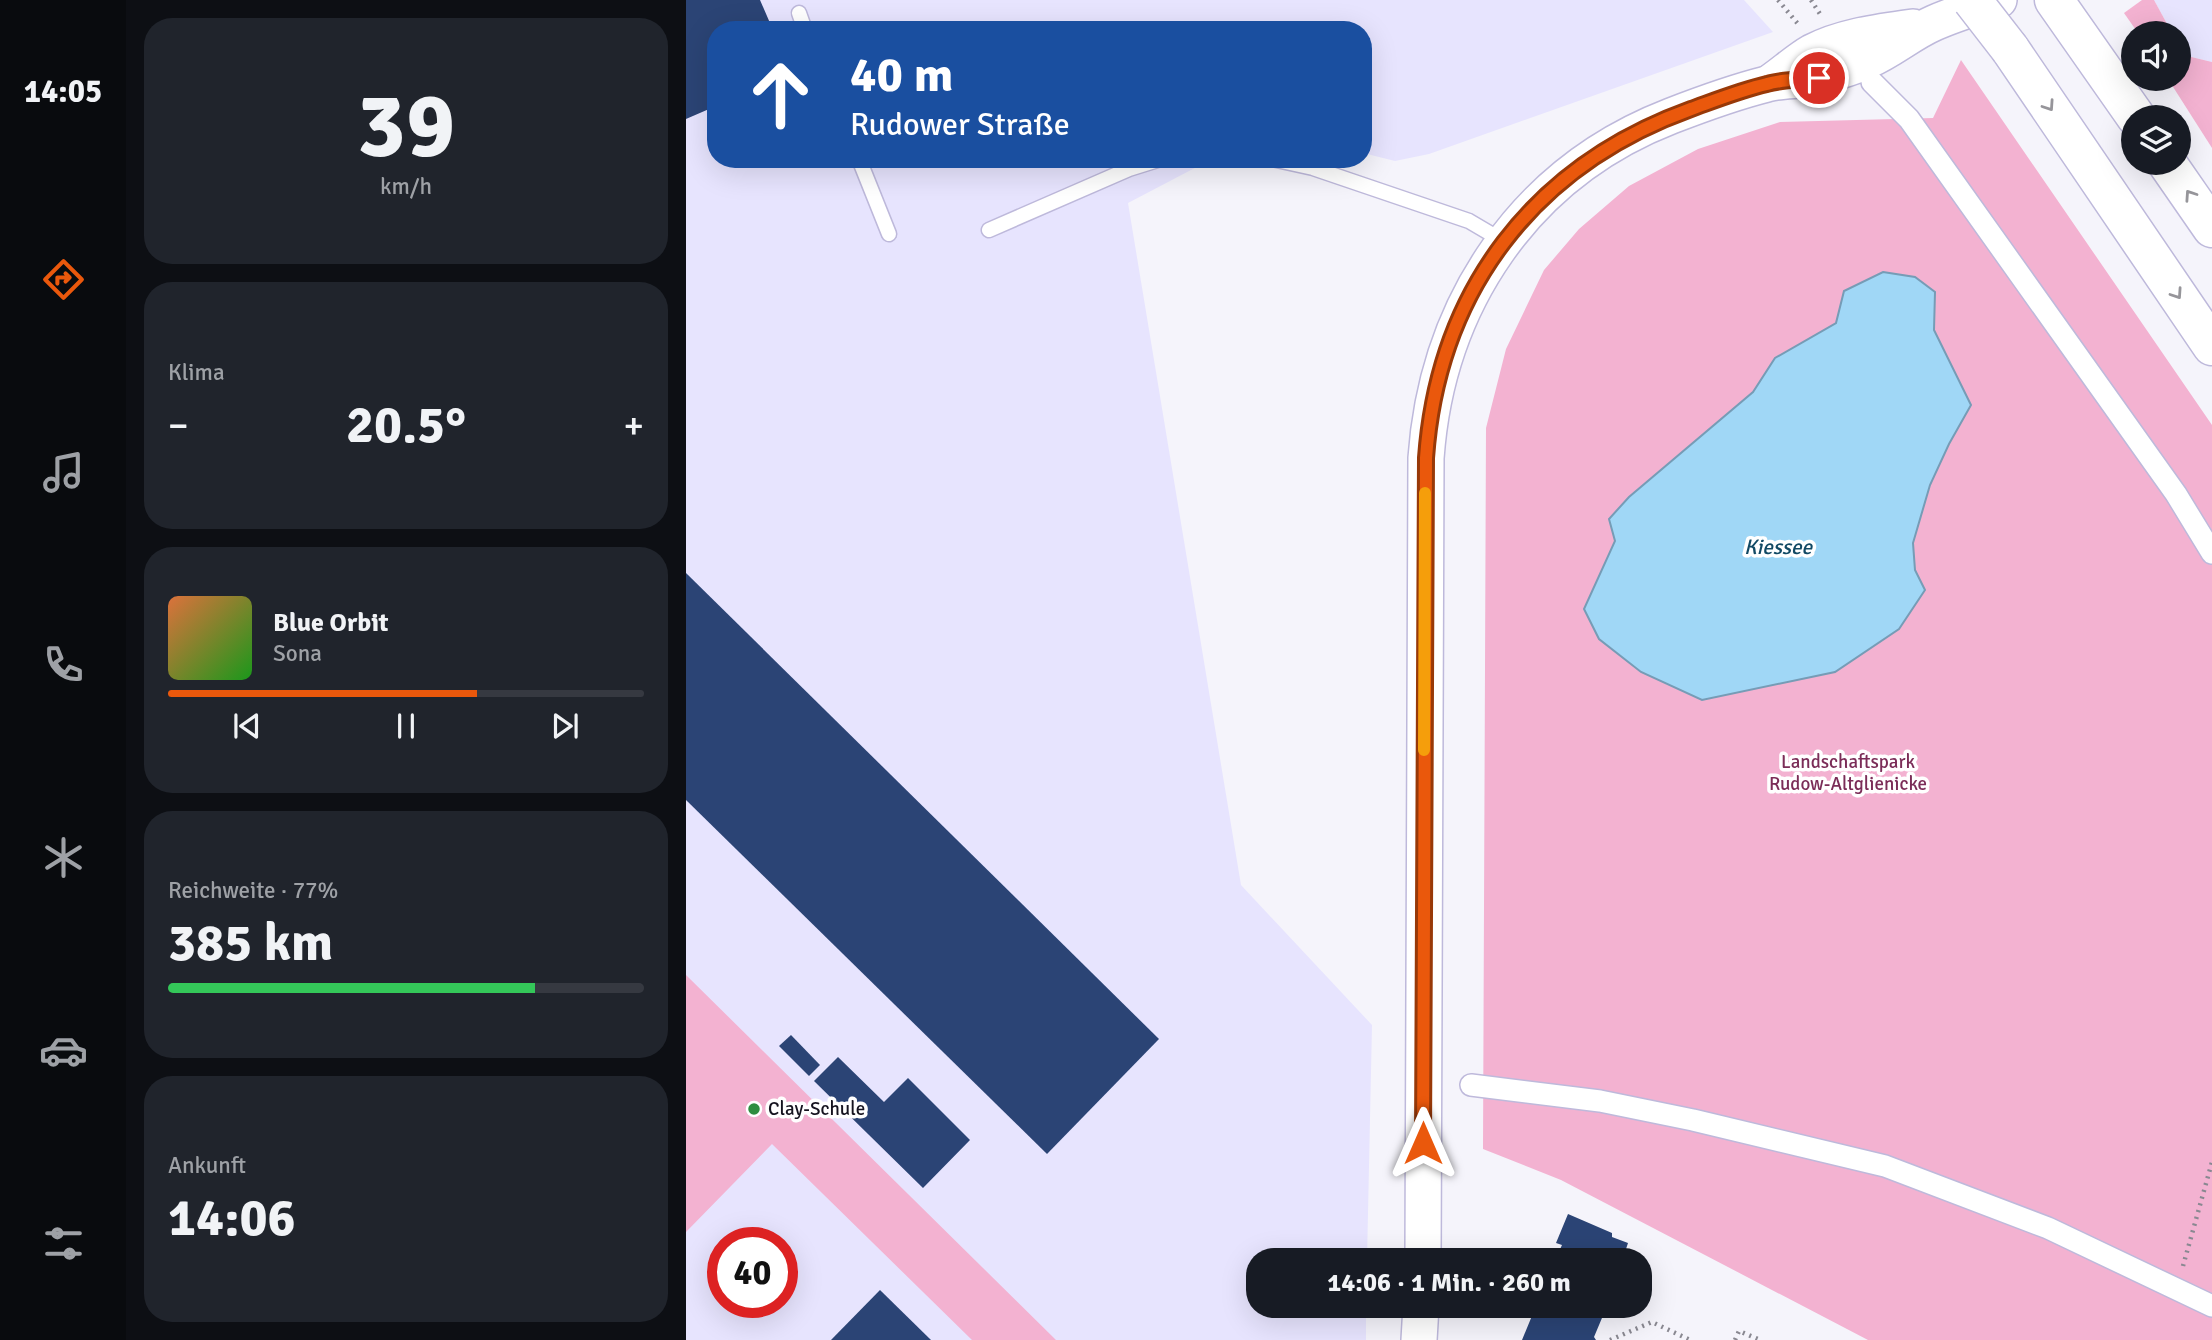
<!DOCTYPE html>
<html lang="de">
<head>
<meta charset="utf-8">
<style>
  :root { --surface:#171b24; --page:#20242c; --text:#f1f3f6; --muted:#9ea1a6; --line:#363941; --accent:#ea580c }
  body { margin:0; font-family:Signika,sans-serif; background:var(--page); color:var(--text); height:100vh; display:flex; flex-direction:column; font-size:26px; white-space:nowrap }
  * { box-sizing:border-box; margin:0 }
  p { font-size:23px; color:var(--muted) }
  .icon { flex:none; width:38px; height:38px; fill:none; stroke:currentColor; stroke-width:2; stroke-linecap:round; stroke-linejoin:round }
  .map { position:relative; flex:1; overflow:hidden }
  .sheet { display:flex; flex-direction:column; gap:18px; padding:18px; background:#0d0f14; width:560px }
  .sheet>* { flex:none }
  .guide { position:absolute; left:21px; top:21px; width:665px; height:147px; border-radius:28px; box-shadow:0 7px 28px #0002; background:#1a4fa0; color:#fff; overflow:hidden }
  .fabs { position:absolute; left:1435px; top:21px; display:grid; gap:14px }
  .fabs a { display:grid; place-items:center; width:70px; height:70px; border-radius:50%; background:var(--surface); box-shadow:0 7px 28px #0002; font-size:35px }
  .speed { position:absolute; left:21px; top:1227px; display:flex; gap:14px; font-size:35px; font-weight:700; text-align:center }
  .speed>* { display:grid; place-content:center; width:91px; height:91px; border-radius:50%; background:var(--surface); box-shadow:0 7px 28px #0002; line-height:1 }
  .speed .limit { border:10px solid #d22; background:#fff; color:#111 }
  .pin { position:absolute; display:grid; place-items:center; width:60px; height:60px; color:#fff; margin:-30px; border:4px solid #fff; border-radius:50%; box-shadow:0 2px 7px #0007 }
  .me { position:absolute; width:77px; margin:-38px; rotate:0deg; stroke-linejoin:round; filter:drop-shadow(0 0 5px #0008) }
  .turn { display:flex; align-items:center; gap:24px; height:147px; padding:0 28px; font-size:32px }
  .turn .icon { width:91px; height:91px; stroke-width:2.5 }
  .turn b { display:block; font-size:49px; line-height:60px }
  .big { font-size:52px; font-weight:800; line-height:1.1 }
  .sheet .card { flex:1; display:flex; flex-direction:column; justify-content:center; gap:10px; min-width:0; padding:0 24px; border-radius:28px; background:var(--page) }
  .sheet .dial { align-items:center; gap:0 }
  .dial b { font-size:91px; line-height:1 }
  .song { display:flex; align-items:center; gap:21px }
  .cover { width:84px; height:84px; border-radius:10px; background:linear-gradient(135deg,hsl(20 70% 55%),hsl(120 70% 35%)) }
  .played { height:7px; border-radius:4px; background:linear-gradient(90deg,var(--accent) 65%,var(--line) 65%) }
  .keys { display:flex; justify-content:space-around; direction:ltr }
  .heat { display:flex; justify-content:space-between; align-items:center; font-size:38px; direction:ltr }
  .charge { height:10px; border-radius:5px; background:linear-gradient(90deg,#34c759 77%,var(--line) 0) }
  .trip { position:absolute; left:560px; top:1248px; width:406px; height:70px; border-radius:28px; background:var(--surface); box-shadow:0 7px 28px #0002; font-weight:800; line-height:70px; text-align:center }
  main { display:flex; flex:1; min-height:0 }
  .menu { display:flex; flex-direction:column; width:126px; justify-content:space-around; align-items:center; background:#090b0e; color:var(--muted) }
  .menu .icon { width:49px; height:49px }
  .menu .active { color:var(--accent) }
  .menu b { font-size:32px; color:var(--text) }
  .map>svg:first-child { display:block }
  .built { fill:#e7e4fe; fill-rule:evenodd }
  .green { fill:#f3b2d1 }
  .water { fill:#a0d7f6; stroke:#769cb6; stroke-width:2 }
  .building { fill:#2b4475 }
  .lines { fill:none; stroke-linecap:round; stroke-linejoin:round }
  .service-casing { stroke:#beb9db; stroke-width:17 }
  .pedestrian-casing { stroke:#beb9db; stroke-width:24 }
  .tertiary-casing { stroke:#beb9db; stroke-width:38 }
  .motorway-casing { stroke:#beb9db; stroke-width:41 }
  .path { stroke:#898891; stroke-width:4.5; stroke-dasharray:2 5; stroke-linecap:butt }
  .service { stroke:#fff; stroke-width:14 }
  .pedestrian { stroke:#fff; stroke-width:21 }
  .tertiary { stroke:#fff; stroke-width:35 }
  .motorway { stroke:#fff; stroke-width:38 }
  .motorway-bridge-casing { stroke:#beb9db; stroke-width:41; stroke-linecap:butt }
  .motorway-bridge { stroke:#fff; stroke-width:38 }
  .oneway { stroke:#96959a }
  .route-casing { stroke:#983908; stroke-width:18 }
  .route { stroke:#ea580c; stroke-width:12 }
  .slow { stroke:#f59e0b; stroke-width:12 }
  .poi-dot { fill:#2e8d40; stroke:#fff; stroke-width:2.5 }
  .labels { text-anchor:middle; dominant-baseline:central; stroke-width:7; stroke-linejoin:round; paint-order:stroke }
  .park-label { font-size:19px; fill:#7b2d58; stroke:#fff }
  .poi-label { font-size:19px; fill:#15131f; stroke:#fff; text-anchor:start }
  .water-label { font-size:21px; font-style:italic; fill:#114964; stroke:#fff }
</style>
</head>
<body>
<main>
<nav class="menu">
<b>14:05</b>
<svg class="icon active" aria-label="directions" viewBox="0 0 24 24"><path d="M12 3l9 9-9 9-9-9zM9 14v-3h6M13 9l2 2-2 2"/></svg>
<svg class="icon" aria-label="music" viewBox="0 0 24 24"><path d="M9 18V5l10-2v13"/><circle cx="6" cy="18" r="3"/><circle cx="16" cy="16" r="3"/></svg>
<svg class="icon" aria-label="phone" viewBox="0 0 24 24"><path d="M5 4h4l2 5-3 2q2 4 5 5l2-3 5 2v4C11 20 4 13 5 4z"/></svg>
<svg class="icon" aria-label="climate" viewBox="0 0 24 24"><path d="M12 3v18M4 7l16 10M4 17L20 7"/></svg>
<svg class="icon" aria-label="car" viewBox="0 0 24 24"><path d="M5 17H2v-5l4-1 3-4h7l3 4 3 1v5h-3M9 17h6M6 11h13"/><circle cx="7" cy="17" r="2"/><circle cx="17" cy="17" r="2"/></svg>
<svg class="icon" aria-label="filters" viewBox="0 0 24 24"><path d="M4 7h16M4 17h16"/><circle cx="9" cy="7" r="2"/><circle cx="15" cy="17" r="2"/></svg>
</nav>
<section class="sheet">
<div class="card dial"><b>39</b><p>km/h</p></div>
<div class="card"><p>Klima</p>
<div class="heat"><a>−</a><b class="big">20.5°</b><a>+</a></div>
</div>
<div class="card">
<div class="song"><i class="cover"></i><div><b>Blue Orbit</b><p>Sona</p></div></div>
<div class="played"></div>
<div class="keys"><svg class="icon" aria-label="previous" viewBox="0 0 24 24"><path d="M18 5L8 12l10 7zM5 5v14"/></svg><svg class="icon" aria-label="pause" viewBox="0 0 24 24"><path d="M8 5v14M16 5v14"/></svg><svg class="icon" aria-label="next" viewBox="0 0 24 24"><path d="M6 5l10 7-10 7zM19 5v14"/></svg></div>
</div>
<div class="card"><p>Reichweite · 77%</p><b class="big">385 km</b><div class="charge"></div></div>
<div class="card"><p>Ankunft</p><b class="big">14:06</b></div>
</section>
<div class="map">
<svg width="1526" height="1340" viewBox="0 0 1526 1340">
  <rect width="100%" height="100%" fill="#f5f4fb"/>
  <g class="built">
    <path d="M0,0H1058L1087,32L743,154L709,161L677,153V30H30V159H526L442,203L555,885L686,1025L681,1260H572V1306H680V1340H0ZM37,1242H96V1302H37Z"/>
    <path d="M1468,0H1526V62L1497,55L1493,47V33H1486Z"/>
  </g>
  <g class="green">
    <path d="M1456,0H1468L1486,33H1452L1438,13Z"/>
    <path d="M1493,47L1497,55L1526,62V148L1482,79H1493Z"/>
    <path d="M1275,60L1526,425V1340H1182L875,1180L797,1149L800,428L820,349L858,270L893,229L943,186L1012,149L1094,122L1247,118Z"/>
    <path d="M0,975L370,1340H286L86,1144L0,1232Z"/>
  </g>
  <path class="water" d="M1197,272L1229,277L1249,292L1248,330L1285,405L1263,444L1244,485L1227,543L1229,570L1239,590L1213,629L1149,672L1016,700L955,672L913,639L898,609L929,541L923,519L943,497L1067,392L1089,358L1150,323L1158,291Z"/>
  <g class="building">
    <path d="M0,0H74L87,30H30V106L0,119Z"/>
    <path d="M0,573L473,1039L361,1154L0,800Z"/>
    <path d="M105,1035L134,1065L123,1076L93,1046Z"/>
    <path d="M152,1057L198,1102L222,1078L284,1140L237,1188L128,1081Z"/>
    <path d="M882,1214L926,1233V1237L942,1243L938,1255L942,1256L940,1260H869L876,1245L870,1243Z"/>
    <path d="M194,1290L245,1340H145Z"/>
    <path d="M850,1306H921L908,1337L910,1340H836Z"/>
  </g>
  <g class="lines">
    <defs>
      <g id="service">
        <path d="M113,13L119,30"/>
        <path d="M173,159L203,234"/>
        <path d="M586,159L627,168L783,221L817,241"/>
        <path d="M303,230L443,169L475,159"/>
      </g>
      <g id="pedestrian">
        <path d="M1186,82L1223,119L1490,494L1526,553"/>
        <path d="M785,1085L914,1101L1007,1120L1199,1166L1362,1228L1526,1306"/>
      </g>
      <g id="tertiary">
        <path d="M1086,81C1099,72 1112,60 1126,52C1157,36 1193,32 1227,27"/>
        <path d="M737,1260L740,458C751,304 838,173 985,116C1016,104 1049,92 1081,84C1099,79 1120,82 1138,76C1153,71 1169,67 1183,60C1206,50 1225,33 1248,23C1268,14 1291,7 1313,0"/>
        <path d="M733,1340L735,1306"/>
      </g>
      <g id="motorway">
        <path d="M1368,0L1450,117"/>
        <path d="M1324,49L1526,346"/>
        <path d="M1481,163L1526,228"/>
      </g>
    </defs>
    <use href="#service" class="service-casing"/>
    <use href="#pedestrian" class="pedestrian-casing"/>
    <use href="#tertiary" class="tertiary-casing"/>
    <use href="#motorway" class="motorway-casing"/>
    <g class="path">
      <path d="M1092,0L1112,24"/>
      <path d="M1125,0L1134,14"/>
      <path d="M1497,1266L1526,1162"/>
      <path d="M924,1340L966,1322L1004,1340"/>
      <path d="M1049,1340L1053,1331L1074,1340"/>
    </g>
    <use href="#service" class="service"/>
    <use href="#pedestrian" class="pedestrian"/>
    <use href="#tertiary" class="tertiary"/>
    <use href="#motorway" class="motorway"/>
    <defs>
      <path id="motorway-bridge" d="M1286,0L1324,49"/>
    </defs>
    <use href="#motorway-bridge" class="motorway-bridge-casing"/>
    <use href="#motorway-bridge" class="motorway-bridge"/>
  </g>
  <defs><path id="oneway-chevron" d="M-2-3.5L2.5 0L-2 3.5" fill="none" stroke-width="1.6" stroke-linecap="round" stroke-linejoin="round" transform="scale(1.75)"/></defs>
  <g class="oneway">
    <use href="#oneway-chevron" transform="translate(1363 106) rotate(56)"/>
    <use href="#oneway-chevron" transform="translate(1504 195) rotate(-124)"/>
    <use href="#oneway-chevron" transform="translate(1491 294) rotate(56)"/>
  </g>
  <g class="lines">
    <defs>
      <path id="route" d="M737,1143L740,458C752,291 847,166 1005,109C1030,100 1055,90 1081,84C1097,79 1116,80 1133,78"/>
    </defs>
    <use href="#route" class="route-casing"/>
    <use href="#route" class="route"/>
    <path class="slow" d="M738,750L739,493"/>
  </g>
  <circle class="poi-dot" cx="68" cy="1109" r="7"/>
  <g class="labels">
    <g class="park-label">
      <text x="1162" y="762">Landschaftspark<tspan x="1162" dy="22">Rudow-Altglienicke</tspan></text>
    </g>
    <g class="poi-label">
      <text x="82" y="1109">Clay-Schule</text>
    </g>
    <g class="water-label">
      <text x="1092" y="547">Kiessee</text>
    </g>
  </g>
</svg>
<div class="fabs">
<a><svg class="icon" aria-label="sound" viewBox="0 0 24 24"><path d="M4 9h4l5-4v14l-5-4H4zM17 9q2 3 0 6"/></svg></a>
<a><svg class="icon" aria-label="layers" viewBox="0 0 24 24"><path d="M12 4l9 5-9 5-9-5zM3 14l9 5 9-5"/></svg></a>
</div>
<div class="speed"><div class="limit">40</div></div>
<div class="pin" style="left:1133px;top:78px;background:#d93025"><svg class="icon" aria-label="arrive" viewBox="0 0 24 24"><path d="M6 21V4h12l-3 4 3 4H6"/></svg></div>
<svg class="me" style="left:737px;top:1143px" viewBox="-20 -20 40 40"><path d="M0-17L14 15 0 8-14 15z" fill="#ea580c" stroke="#fff" stroke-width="4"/></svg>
<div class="trip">14:06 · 1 Min. · 260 m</div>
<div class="guide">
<div class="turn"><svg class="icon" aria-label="ahead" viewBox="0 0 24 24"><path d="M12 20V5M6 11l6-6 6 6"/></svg><div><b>40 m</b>Rudower Straße</div></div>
</div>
</div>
</main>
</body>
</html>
